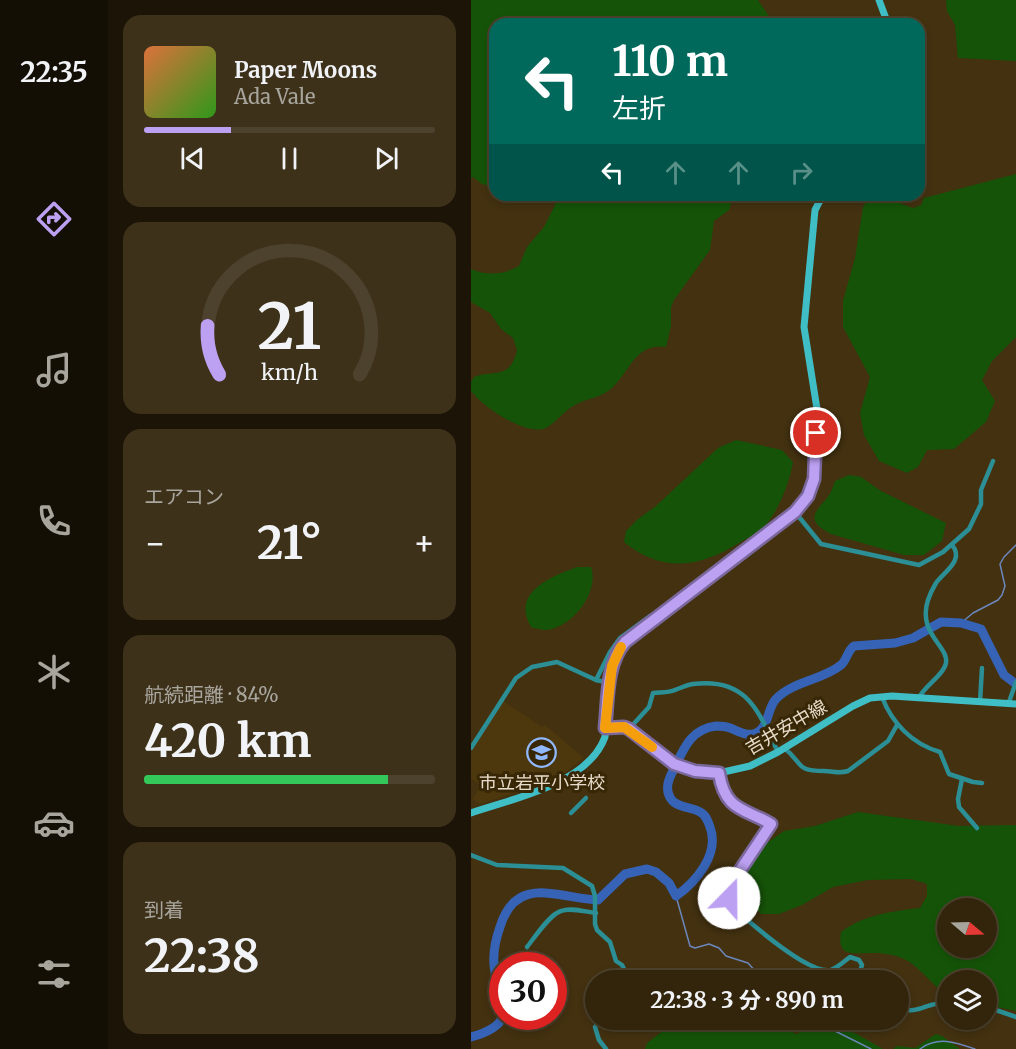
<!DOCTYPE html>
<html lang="ja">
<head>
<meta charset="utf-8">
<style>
  :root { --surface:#32250c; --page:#3d311a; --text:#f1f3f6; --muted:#a8a59d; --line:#4d422d; --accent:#bca0f2 }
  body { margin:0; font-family:Merriweather,"Noto Sans JP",serif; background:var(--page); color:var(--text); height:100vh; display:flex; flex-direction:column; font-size:22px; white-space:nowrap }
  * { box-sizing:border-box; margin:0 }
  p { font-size:20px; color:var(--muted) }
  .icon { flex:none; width:33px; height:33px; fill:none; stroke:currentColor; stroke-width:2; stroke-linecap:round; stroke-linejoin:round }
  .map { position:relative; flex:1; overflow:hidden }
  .panel { display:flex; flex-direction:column; gap:15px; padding:15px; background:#1c1407; width:363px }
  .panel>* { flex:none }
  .top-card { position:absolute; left:18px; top:18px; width:436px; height:183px; border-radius:18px; box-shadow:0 3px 9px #0003,0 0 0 2px var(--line); background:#00695c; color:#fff; overflow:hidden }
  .needle { width:39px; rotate:109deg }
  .controls { position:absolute; left:466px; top:898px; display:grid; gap:12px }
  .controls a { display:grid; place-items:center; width:60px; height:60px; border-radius:50%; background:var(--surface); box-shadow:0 3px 9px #0003,0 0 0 2px var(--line); font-size:30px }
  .speed { position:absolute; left:18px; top:952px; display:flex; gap:12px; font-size:30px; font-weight:700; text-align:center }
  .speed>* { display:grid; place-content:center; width:78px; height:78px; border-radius:50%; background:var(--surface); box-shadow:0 3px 9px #0003,0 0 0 2px var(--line); line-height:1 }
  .speed .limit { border:9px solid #d22; background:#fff; color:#111 }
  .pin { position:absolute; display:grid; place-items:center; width:51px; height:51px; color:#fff; margin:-26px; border:3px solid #fff; border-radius:50%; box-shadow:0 2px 6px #0007 }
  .me { position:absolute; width:66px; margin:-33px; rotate:22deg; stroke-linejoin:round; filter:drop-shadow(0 0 4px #0008) }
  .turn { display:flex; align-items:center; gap:21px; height:126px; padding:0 24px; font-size:27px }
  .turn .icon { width:78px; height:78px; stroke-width:2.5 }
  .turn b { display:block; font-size:42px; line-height:51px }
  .lanes { display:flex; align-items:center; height:57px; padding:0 24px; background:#0003; justify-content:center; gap:30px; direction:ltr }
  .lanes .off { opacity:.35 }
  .big { font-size:45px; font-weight:700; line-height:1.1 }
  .panel .widget { flex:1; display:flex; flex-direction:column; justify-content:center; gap:9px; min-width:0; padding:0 21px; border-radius:18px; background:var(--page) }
  .panel .dial { align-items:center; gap:0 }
  .dial svg { height:156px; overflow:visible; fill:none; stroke:var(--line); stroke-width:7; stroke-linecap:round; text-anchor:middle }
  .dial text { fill:var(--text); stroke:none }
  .song { display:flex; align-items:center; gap:18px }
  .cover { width:72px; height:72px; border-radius:9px; background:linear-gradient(135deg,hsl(20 70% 55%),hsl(110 70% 35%)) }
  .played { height:6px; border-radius:3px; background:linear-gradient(90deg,var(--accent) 30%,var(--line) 30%) }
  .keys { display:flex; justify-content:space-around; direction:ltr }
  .heat { display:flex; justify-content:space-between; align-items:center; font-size:33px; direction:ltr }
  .charge { height:9px; border-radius:4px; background:linear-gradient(90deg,#34c759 84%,var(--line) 0) }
  .trip { position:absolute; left:114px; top:970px; width:324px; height:60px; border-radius:30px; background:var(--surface); box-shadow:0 3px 9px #0003,0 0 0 2px var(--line); font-weight:700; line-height:60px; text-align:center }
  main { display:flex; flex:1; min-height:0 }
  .menu { display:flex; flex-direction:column; width:108px; justify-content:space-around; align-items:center; background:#140f05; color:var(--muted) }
  .menu .icon { width:42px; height:42px }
  .menu .selected { color:var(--accent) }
  .menu b { font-size:27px; color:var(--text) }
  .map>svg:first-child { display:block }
  .built { fill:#4d380d }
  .green { fill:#155408; fill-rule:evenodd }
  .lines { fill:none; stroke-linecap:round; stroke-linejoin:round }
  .stream { stroke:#6b87bb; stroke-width:1.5 }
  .river { stroke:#3663b5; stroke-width:9 }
  .street { stroke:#2b8f95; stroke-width:4.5 }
  .secondary { stroke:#40bec6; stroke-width:7 }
  .route-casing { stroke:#7a689d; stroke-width:15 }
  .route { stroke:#bca0f2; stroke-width:10 }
  .slow { stroke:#f59e0b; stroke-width:10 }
  .labels { text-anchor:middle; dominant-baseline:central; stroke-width:6; stroke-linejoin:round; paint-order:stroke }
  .street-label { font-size:18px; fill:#e7dcca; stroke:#382705 }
  .poi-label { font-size:18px; fill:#e7dcca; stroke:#382705 }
</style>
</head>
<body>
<main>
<nav class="menu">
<b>22:35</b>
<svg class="icon selected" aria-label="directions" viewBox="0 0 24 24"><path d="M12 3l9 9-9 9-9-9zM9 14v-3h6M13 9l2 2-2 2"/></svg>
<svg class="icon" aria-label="music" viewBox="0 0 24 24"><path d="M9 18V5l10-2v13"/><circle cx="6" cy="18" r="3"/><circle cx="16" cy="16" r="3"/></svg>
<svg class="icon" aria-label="phone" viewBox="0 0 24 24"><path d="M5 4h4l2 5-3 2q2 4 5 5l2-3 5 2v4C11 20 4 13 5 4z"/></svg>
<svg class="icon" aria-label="climate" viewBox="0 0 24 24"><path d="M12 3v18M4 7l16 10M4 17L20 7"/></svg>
<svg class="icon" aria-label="car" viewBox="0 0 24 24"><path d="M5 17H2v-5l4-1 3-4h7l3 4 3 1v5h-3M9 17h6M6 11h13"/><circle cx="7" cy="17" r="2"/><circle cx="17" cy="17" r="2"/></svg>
<svg class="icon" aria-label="filters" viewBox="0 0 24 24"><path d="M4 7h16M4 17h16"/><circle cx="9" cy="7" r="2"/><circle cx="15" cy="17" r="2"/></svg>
</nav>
<section class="panel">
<div class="widget">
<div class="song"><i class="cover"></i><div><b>Paper Moons</b><p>Ada Vale</p></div></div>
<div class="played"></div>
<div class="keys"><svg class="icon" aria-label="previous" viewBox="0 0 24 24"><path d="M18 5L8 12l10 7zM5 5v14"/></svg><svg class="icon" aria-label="pause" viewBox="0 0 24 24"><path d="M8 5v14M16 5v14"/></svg><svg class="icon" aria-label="next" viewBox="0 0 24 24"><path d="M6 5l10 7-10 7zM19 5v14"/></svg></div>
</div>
<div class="widget dial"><svg viewBox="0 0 100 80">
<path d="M14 69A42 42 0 1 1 86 69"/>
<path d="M14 69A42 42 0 0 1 8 44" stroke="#bca0f2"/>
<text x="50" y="56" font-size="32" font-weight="700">21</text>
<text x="50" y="72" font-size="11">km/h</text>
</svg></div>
<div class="widget"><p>エアコン</p>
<div class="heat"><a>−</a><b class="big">21°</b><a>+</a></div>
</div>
<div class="widget"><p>航続距離 · 84%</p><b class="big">420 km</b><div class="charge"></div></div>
<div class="widget"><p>到着</p><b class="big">22:38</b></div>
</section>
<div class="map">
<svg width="545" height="1049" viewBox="0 0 545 1049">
  <rect width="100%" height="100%" fill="#433110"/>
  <path class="built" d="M32,701L71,727L74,725L113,758L84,780L9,804L1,799L10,786L0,779V751Z"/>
  <g class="green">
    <path d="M0,0H287L303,24H24V188L11,184L2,177L0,179Z"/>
    <path d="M475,0H545V61L487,58L484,25L476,11Z"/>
    <path d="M545,174V337L521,361L511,380L524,401L515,422L483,449L456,450L447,467L436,473L408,461L393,435L389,413L399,377L372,327V301L384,258L392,207L400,195H406L442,208L450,205L453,198Z"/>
    <path d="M89,195H263L258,210L243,221L239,250L203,300L200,308V326L195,347C165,342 159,371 141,388C130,398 116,398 104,405C94,410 82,425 75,428C55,437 11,406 0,391V382L3,377C22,369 39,381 46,350L42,338L30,329L19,313L0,302V269C16,276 33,275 48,266L56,247L73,227Z"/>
    <path d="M265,440L311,450L322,462C318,484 309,507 295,525C289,533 276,538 268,543C228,568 191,573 153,542L155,531L167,519L185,506L247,448Z"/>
    <path d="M378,475L390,477L410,491L475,523L471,541L453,555H433L360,534C336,521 341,515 356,498C360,493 362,487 364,481Z"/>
    <path d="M106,567H120C129,592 101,628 75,630C71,630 65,628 61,628C39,593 79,577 106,567Z"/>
    <path d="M387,812L488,826L545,825V1011L516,1005V981H477V997C464,987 447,966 435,960C425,955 414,953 403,953C386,952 365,960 370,932C392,915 422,911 449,908L456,896V884L440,879L397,880L362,887L331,905L308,914H290L282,906L274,891L272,875L286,850L313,831L344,826ZM477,909H516V948H477Z"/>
    <path d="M197,1020H301L325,1034L355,1022L365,1029L384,1033L412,1049H174L176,1043L193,1030Z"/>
    <path d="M465,1034L471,1036L489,1049H422L426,1046L444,1048Z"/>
  </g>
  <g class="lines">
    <g class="stream">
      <path d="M490,623L502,613L527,600L531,595L534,586L529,564L533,557L545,545"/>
      <path d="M205,896L219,946L224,948L238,944L248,948L255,956L277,963L287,974L310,981"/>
      <path d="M353,1020L356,1027L400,1049"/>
      <path d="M449,1049C467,1036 484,1042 504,1049"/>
    </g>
    <g class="river">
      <path d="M32,999C31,989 25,981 24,972C21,957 24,941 29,927C45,874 87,898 127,900L154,874L176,869L185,872L198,883L205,896C225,882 249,854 239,827C237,821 235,815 229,812C221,807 206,808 200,799C193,789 198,778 203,769C213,748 220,729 245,726C250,726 254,726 259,728C267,731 276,737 285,733C298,728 296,708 305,699C322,681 352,680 370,665C376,660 376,651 383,646L424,643L442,638L470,622L490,623L510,629L533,675L545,684"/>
      <path d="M0,1037C11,1034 28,1028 32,1016"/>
    </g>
    <g class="street">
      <path d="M324,512L350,544L448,565L472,552L498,529L510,504V490L522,461"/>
      <path d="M125,680L139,652L149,638L179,616L184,619"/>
      <path d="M411,697C421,723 441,744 469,752L478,774L502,782L511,783"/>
      <path d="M447,699C453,686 473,675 475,663C478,646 446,634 457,600C459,594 462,588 465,583C473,572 494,560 481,545"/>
      <path d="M509,702L511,668"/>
      <path d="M538,702L545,682"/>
      <path d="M158,729L178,707L182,693C189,692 197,693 204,690C210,688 215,685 222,684C276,677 287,711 307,752"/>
      <path d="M0,748L45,678L61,667L86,662L125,680L139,683"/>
      <path d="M313,748C333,763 323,771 353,771C362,771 368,774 377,771L417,741L426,725"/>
      <path d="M248,773L260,804L300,824L262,881L256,902C274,918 336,975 360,970C366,968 374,961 379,957L388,960L391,965L386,981"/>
      <path d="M491,779L487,799L488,807L506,828"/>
      <path d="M100,813L115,798"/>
      <path d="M0,855L26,865L92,868L121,886L124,896V924L126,930L139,942L145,961L151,965L159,981"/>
      <path d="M56,947C64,937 79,914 90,911C100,907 114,912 125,913"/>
      <path d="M516,1007L545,1017"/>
      <path d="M428,1009C450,1015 458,999 477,1005"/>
      <path d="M129,1020L124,1027L128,1040L135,1049"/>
    </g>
    <g class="secondary">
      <path d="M408,0L417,24"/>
      <path d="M134,728L154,727L158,729L203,764L224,771L248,773L279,766L307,752L382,706L399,698L421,696L545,704"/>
      <path d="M0,813C43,798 117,784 134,737C136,709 135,664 154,642L324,512L337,496L343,479L346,409L333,327L344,210L352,195"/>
    </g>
  </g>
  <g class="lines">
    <defs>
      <path id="route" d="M258,898L262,881L300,824C273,808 254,811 248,773L224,771L203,764L158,729L153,727L134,728C137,700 135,664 154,642L324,512L337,496L343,479L345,433"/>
    </defs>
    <use href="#route" class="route-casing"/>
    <use href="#route" class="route"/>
    <path class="slow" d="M150,647L141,666L134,728L153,727L181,747"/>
  </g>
  <defs>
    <symbol id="school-ring" viewBox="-11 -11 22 22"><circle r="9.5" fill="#382705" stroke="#90b8fd" stroke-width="1.5"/><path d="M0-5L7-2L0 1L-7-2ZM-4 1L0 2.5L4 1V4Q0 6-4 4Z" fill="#90b8fd"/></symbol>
  </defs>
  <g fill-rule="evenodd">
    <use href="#school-ring" x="54" y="736" width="33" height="33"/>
  </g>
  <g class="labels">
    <g class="street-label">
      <text transform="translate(315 727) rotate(-30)">吉井安中線</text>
    </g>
    <g class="poi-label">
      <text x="71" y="782">市立岩平小学校</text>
    </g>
  </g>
</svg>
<div class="controls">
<a><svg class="needle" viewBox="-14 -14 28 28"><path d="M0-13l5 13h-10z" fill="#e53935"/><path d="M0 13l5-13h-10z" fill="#a8a59d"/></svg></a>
<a><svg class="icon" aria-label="layers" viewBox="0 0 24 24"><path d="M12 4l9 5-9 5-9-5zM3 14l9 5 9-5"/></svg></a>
</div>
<div class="speed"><div class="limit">30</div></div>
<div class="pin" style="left:345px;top:433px;background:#d93025"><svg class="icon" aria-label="arrive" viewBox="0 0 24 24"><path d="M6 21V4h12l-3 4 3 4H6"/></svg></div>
<svg class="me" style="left:258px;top:898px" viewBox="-20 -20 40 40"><circle r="19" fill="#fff"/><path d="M0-13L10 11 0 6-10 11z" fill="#bca0f2"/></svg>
<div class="trip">22:38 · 3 分 · 890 m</div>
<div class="top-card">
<div class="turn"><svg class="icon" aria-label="left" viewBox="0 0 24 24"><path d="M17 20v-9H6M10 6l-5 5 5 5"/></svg><div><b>110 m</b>左折</div></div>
<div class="lanes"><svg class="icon" aria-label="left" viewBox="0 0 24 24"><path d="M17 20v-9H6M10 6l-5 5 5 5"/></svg><svg class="icon off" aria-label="ahead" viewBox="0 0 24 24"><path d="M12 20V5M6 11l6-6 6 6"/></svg><svg class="icon off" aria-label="ahead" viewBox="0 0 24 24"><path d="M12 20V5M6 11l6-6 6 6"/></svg><svg class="icon off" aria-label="right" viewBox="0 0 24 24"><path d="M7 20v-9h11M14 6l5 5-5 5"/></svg></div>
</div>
</div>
</main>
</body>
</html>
